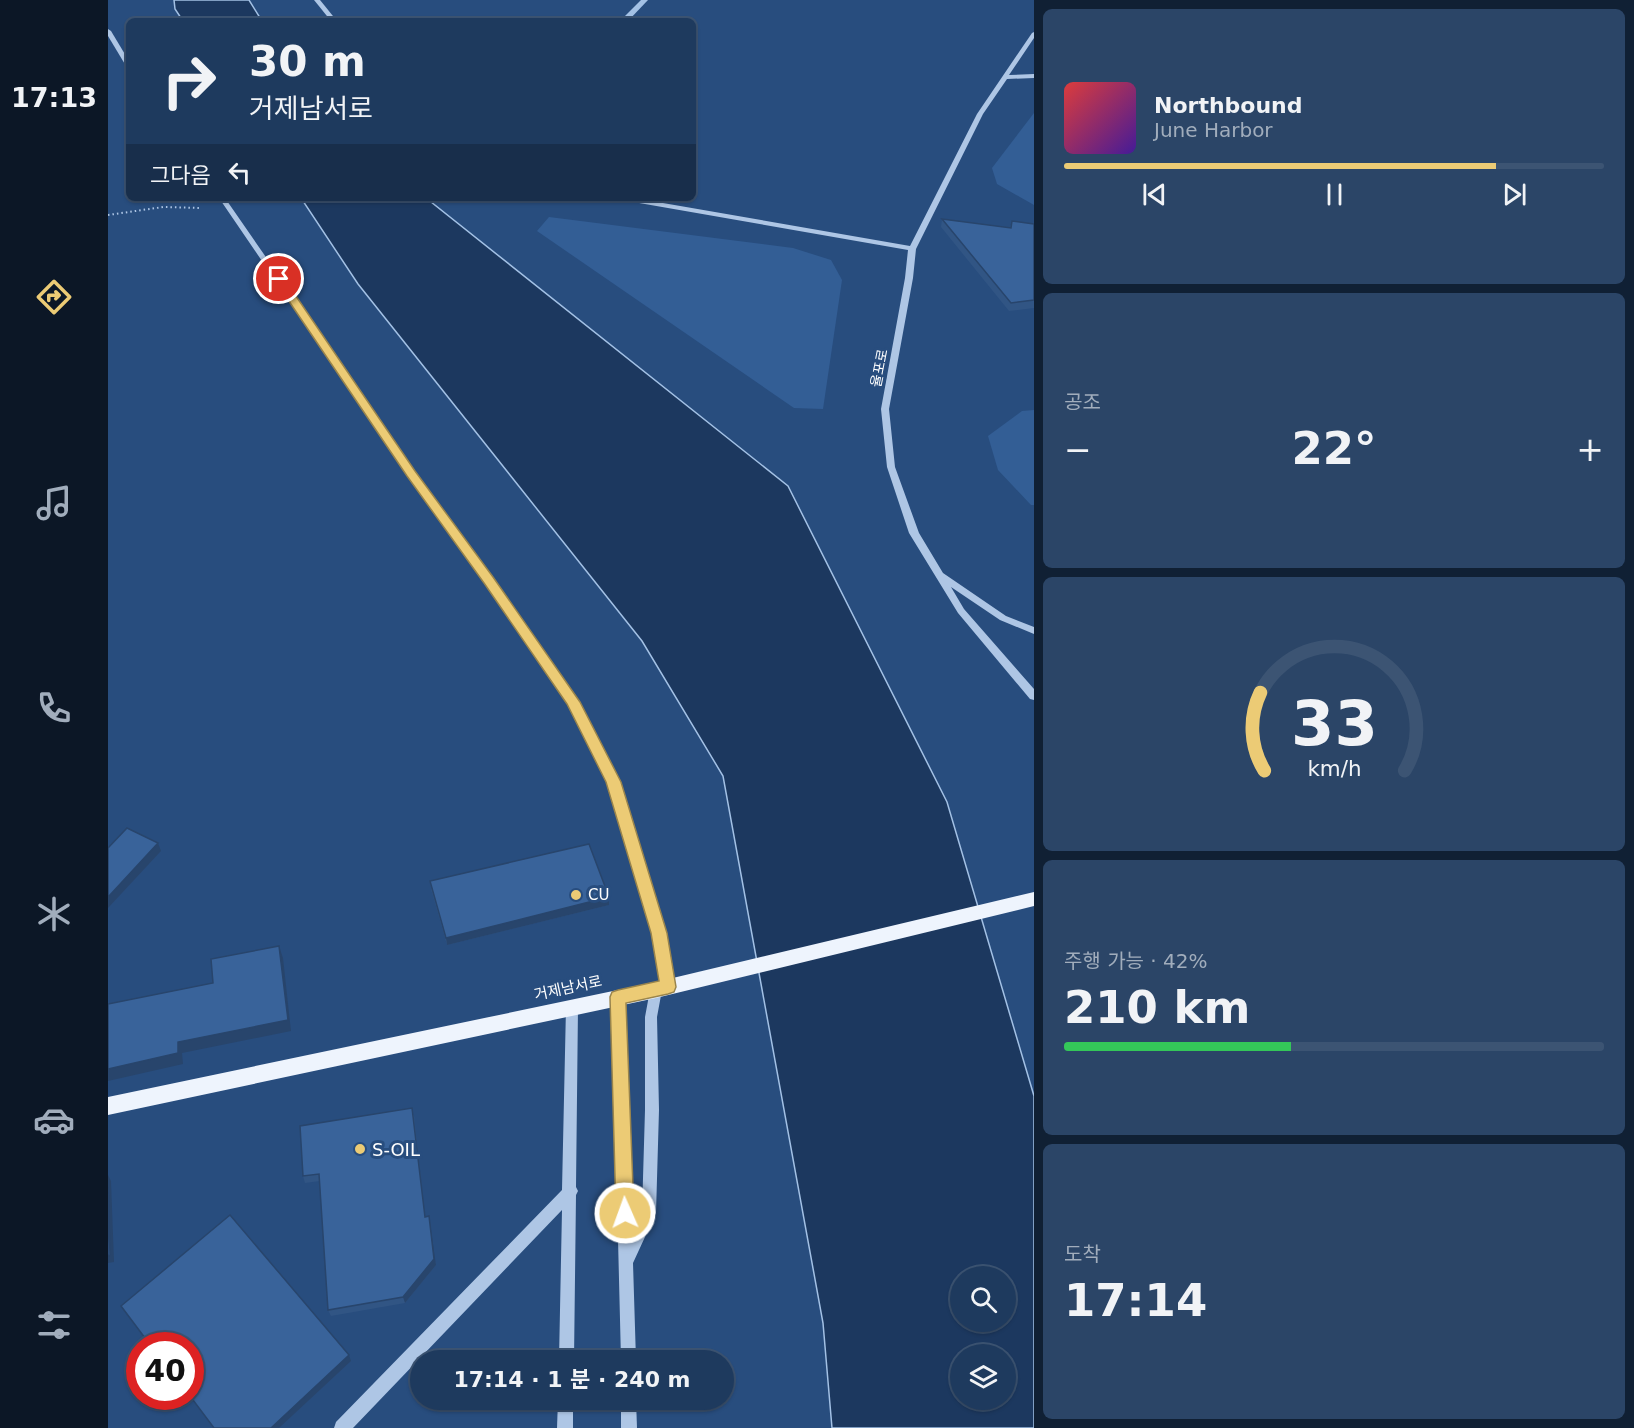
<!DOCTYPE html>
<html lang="ko">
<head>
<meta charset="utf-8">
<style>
  :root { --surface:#1e3a5e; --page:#2b4567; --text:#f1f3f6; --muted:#a1adbc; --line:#3c5473; --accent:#eccb75 }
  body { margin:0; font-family:"DejaVu Sans","Noto Sans KR",sans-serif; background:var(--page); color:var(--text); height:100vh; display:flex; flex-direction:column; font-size:22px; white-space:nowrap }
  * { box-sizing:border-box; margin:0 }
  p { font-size:20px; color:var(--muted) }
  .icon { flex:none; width:33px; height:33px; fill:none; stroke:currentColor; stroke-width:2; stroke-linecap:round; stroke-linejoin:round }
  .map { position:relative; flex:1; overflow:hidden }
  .side { display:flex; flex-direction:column; gap:9px; padding:9px; background:#102034; width:600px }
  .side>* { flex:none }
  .banner { position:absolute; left:18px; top:18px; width:570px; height:183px; border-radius:9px; box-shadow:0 2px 4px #0004,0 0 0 2px var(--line); background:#1e3a5e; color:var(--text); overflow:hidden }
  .controls { position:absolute; left:842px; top:1266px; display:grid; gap:12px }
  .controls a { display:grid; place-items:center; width:66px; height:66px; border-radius:50%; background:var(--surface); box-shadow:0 2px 4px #0004,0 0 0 2px var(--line); font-size:30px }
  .speed { position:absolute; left:18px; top:1332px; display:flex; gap:12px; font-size:30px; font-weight:700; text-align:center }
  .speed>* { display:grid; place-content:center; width:78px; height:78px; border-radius:50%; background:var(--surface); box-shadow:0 2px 4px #0004,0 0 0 2px var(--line); line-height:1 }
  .speed .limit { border:9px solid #d22; background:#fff; color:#111 }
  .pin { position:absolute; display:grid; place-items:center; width:51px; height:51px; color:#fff; margin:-26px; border:3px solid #fff; border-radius:50%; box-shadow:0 2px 6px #0007 }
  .me { position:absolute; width:66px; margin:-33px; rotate:358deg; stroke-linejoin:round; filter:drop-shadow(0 0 4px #0008) }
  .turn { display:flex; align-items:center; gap:21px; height:126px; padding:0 24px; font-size:27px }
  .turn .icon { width:78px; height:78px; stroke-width:2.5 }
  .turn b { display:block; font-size:42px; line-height:51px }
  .then { display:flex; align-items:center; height:57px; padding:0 24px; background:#0003; gap:12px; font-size:22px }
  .big { font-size:45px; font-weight:700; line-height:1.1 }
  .side .card { flex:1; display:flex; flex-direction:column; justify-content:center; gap:9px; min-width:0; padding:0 21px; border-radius:9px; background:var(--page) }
  .side .dial { align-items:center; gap:0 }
  .dial svg { height:156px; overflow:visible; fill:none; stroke:var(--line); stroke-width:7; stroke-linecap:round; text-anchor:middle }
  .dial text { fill:var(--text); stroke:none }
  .song { display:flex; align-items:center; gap:18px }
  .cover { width:72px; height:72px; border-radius:9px; background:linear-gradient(135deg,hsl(0 70% 55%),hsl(260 70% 35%)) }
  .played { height:6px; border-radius:3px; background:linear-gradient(90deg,var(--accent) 80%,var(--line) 80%) }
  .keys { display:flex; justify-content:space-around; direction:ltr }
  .heat { display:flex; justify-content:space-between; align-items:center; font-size:33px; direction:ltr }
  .charge { height:9px; border-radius:4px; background:linear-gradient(90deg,#34c759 42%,var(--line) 0) }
  .trip { position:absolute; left:302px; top:1350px; width:324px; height:60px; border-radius:30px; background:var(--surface); box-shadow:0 2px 4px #0004,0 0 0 2px var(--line); font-weight:700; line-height:60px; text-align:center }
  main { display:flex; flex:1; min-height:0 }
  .tab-bar { display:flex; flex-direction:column; width:108px; justify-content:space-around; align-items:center; background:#0c1726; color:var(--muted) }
  .tab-bar .icon { width:42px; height:42px }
  .tab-bar .on { color:var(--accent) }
  .tab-bar b { font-size:27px; color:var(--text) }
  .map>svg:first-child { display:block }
  .green { fill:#335e95 }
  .water { fill:#1c385f; stroke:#a3c1e5; stroke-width:1.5; fill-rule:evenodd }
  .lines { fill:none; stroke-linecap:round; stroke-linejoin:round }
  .stream { fill:#a3c1e5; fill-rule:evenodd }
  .path { stroke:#aec6e5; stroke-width:2; stroke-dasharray:1.5 3; stroke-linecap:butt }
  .minor { fill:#aec6e5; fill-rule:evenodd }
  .major { fill:#eef4fd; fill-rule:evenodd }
  .wall { fill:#315584 }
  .shaded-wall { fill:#28456c }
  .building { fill:#39639a; stroke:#28456c; stroke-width:1.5 }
  .route { fill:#eccb75; stroke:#99844c; stroke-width:1.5 }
  .poi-dot { fill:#eccb75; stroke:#284d7e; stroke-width:2 }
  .labels { text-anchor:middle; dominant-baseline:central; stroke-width:6; stroke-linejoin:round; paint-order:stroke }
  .far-street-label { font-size:14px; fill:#fff; stroke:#284d7e }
  .poi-label { font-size:15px; fill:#fff; stroke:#284d7e; text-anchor:start }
  .street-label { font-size:15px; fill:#fff; stroke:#284d7e }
  .near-poi-label { font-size:18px; fill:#fff; stroke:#284d7e; text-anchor:start }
</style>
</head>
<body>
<main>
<nav class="tab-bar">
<b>17:13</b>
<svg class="icon on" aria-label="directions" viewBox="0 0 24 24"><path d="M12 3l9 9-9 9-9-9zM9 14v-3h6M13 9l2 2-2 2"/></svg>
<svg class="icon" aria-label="music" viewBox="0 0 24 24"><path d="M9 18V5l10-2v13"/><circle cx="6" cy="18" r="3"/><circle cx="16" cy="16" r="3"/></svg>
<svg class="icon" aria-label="phone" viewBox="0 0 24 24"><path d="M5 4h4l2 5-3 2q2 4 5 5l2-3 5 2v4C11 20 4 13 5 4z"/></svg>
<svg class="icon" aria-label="climate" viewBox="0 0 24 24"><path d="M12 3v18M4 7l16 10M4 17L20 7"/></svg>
<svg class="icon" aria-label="car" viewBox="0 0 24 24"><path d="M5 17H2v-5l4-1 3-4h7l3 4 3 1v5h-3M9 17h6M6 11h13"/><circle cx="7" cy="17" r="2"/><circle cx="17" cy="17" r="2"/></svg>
<svg class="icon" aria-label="filters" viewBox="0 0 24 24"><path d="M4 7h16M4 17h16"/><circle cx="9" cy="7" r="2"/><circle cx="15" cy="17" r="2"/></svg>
</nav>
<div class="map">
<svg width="926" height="1428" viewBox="0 0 926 1428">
  <rect width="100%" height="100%" fill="#284d7e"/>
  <g class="green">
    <path d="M926,113V205L889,184L884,168Z"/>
    <path d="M441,217L685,248L723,260L734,280L715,409L686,408L429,231Z"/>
    <path d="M926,410V505H923L890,470L880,436L914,411Z"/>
  </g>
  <g class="water">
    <path d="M66,0H141L154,21H75L67,9Z"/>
    <path d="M193,198H318L680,486L839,802L926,1096V1428H724L715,1323L615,776L534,641L250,284ZM852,1276H897V1322H852ZM852,1354H897V1400H852Z"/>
  </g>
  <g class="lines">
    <path class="stream" d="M533,0H540L520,21H512Z"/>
    <path class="path" d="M0,215L55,207L91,208"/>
    <g class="minor">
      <path d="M206,0H212L229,21H223Z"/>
      <path d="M0,29L3,31L21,61V68L18,66L0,36Z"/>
      <path d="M926,32V38L901,75L926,74V78L899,79L875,114L808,249L805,278L781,409L787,467L811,533L835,573L898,616L926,627V634L892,620L843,587L856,609L926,689V700L922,699L850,613L801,533L779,467L773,409L797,278L800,250L514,200L511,198H526L802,246L869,114L924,33Z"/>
      <path d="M111,198H117L306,471L384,578L470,702L511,782L557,933L566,986L564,990L560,991L556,990L554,986L545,933L501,782L461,704L378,582L300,475Z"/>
      <path d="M548,985L552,986L554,990L549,1017L551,1110L548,1213L525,1263L528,1360H513L504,997L506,993L510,992L514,993L516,997L524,1234L534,1212L537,1110V1017L542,990L544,986Z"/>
      <path d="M464,1001L468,1003L470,1007L468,1187L470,1191L468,1195L466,1360H451L454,1210L245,1428H226L228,1422L454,1190L458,1007L460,1003Z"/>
      <path d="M450,1400H465V1428H449Z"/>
      <path d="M513,1400H528L529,1428H513Z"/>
    </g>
    <path class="major" d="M926,892V906L548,998L0,1115V1097L548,982Z"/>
  </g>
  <g class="wall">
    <path d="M834,219L902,228L904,221L926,224V308L901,311L833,227Z"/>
    <path d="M322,881L501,905L339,945L323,889Z"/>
    <path d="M306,1115L317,1217L328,1265L297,1303L223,1316L220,1310L212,1181L197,1183L195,1176Z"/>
  </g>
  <g class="shaded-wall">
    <path d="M50,843L53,851L0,908V897Z"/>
    <path d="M501,897V905L339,945L338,938Z"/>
    <path d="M171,946L175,958L183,1031L74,1053L75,1064L0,1081V1069L70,1042Z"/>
    <path d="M0,1175L3,1181L6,1262L0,1263Z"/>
    <path d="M322,1223L328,1265L297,1303L295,1297Z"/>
    <path d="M241,1355L243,1361L171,1428H163Z"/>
  </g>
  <g class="building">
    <path d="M834,219L903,228L904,221L926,224V300L903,303Z"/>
    <path d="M19,828L50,843L0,897V848Z"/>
    <path d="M481,844L501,897L338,938L322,881Z"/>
    <path d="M171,946L180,1020L70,1042V1053L0,1069V1004L105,983L103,959Z"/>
    <path d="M304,1108L317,1217L321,1216L326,1259L295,1297L220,1310L211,1174L195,1176L192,1126Z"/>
    <path d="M0,1186L2,1255L0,1256Z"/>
    <path d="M122,1215L241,1355L163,1428H106L82,1396V1346H43L13,1306Z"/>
  </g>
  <path class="route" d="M168,277H175L307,471L385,577L472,702L513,782L559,933L568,987L566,992L560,994L518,1003L526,1213L524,1219L517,1222L511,1219L508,1213L502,997L504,992L510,990L551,981L543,933L498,782L459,704L376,583L299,476L166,279Z"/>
  <g class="poi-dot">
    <circle cx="468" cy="895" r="6"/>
    <circle cx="252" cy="1149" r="6"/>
  </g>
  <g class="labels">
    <g class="far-street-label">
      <text transform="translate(771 368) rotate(-79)">율포로</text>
    </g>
    <g class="poi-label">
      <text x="480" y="895">CU</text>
    </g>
    <g class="street-label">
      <text transform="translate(460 988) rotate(-12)">거제남서로</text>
    </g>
    <g class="near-poi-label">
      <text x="264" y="1149">S-OIL</text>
    </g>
  </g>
</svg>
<div class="controls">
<a><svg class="icon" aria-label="search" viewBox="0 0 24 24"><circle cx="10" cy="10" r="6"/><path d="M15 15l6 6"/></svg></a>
<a><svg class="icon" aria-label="layers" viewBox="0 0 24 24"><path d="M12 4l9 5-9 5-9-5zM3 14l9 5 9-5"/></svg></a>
</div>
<div class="speed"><div class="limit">40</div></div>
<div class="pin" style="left:171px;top:279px;background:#d93025"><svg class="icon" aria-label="arrive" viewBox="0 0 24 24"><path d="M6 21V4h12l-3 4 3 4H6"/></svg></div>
<svg class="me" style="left:517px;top:1213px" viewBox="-20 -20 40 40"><circle r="17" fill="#eccb75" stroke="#fff" stroke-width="3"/><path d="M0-11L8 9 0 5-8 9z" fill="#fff"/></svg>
<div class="trip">17:14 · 1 분 · 240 m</div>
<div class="banner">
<div class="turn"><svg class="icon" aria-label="right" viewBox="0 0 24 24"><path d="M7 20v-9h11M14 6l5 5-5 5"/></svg><div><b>30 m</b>거제남서로</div></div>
<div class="then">그다음<svg class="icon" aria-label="left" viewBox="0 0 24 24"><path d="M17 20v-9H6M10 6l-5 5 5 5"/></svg></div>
</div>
</div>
<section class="side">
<div class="card">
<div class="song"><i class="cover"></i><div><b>Northbound</b><p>June Harbor</p></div></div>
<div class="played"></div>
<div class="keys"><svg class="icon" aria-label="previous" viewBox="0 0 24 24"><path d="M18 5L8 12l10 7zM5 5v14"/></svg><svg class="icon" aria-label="pause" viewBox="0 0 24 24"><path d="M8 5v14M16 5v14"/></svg><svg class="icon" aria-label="next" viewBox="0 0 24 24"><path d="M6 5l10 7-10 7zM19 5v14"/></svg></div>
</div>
<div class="card"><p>공조</p>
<div class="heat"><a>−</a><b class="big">22°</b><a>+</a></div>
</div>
<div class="card dial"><svg viewBox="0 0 100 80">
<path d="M14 69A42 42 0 1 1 86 69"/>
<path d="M14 69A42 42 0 0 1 12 29" stroke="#eccb75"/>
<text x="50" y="56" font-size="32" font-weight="700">33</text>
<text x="50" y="72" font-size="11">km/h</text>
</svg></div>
<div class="card"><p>주행 가능 · 42%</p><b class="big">210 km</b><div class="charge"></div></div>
<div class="card"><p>도착</p><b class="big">17:14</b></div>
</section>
</main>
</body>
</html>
